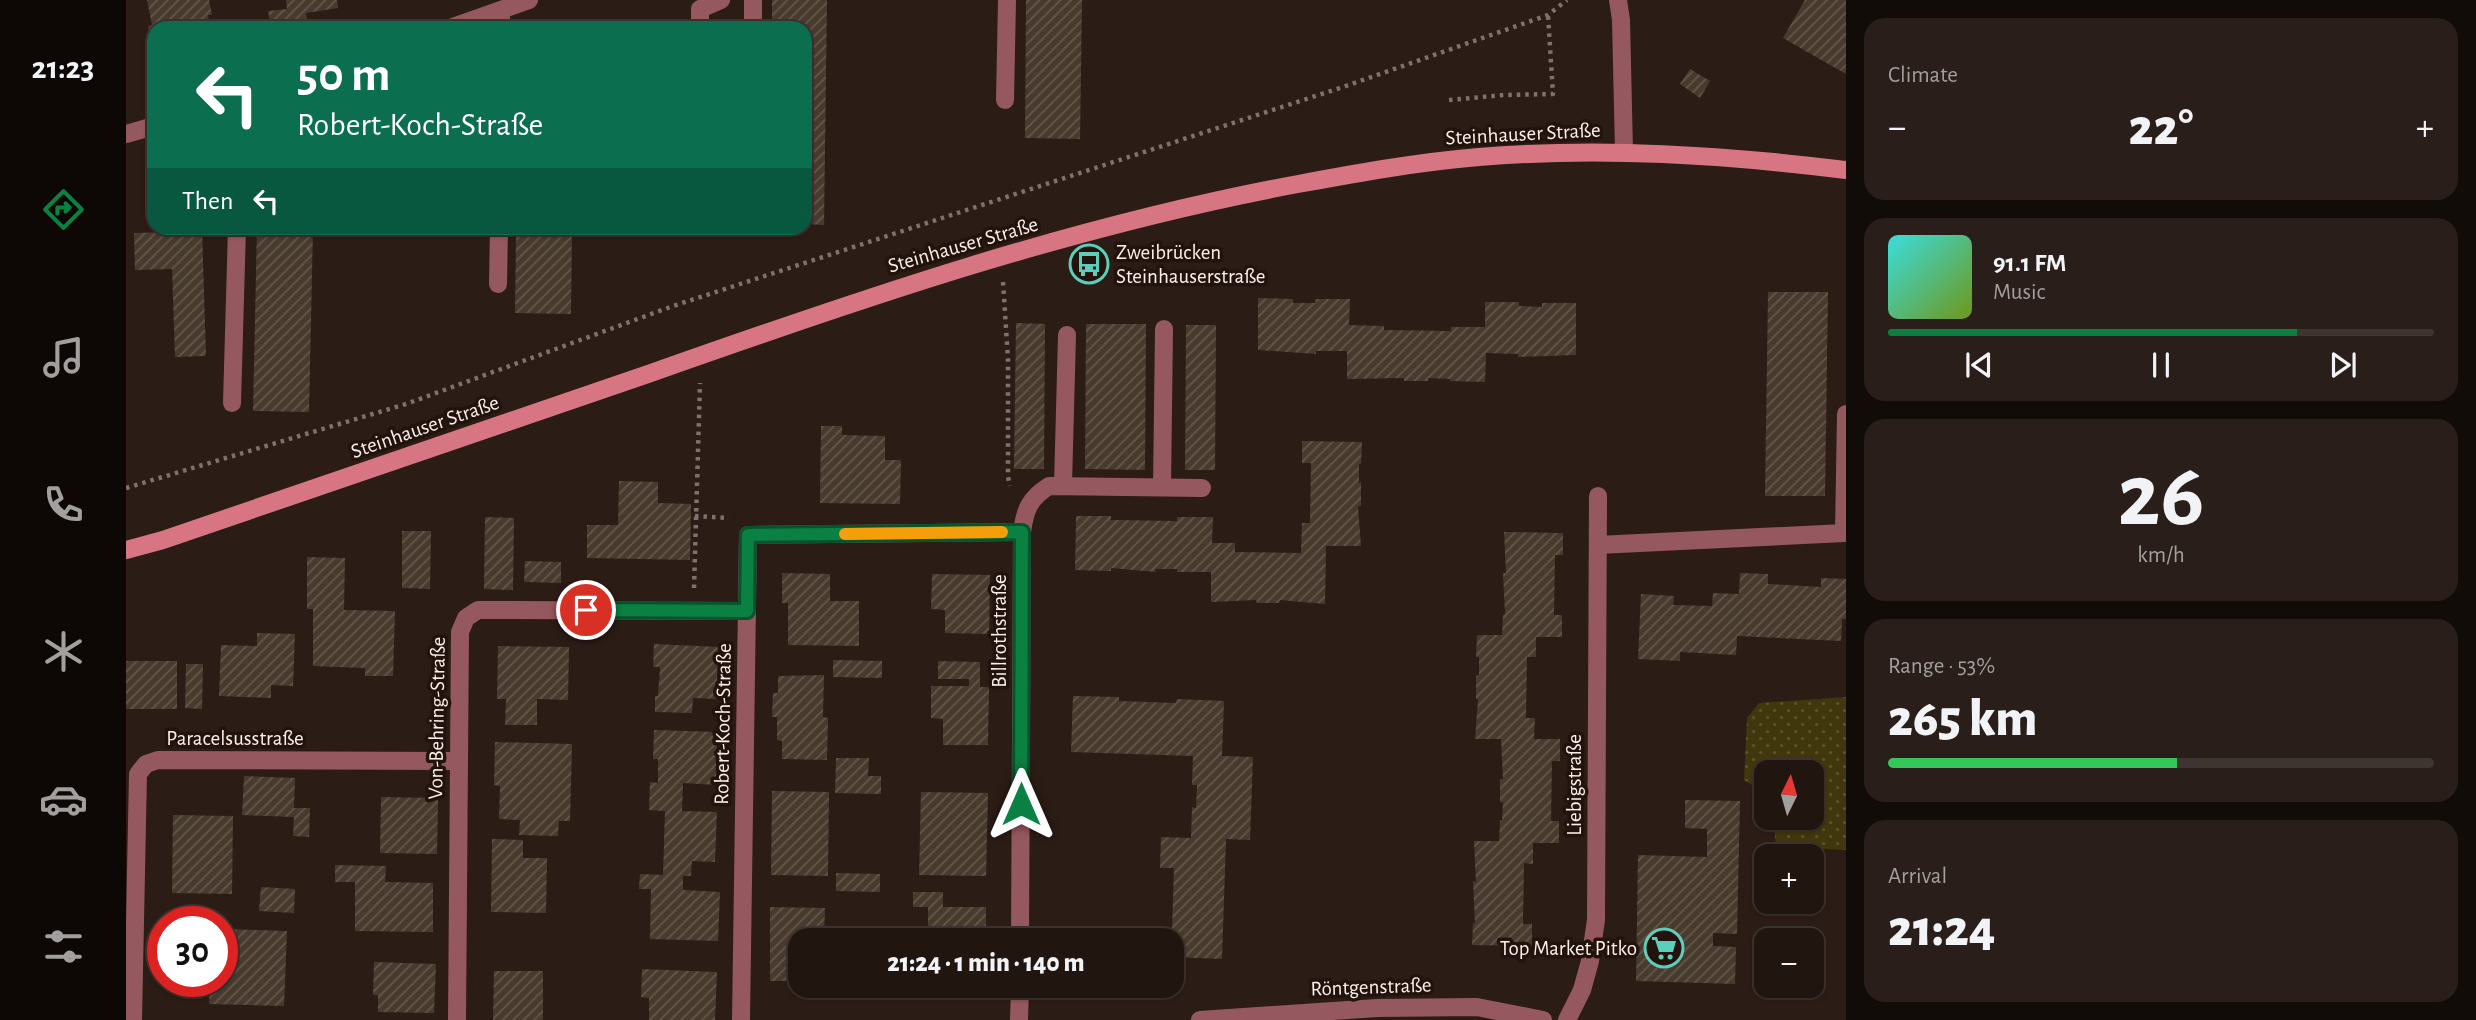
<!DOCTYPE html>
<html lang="en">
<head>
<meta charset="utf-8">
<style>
  :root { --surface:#211510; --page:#291e19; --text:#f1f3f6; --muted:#a29f9f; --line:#3e3430; --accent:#0b8043 }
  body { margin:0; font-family:"Alegreya Sans",sans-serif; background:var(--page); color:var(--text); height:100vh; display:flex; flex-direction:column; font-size:26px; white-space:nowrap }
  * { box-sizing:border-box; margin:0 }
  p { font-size:23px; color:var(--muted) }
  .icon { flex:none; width:38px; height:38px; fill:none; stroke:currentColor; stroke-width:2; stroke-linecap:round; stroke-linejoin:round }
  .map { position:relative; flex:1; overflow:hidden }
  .sheet { display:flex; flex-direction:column; gap:18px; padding:18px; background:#120c09; width:630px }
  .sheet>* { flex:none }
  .banner { position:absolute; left:21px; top:21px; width:665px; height:214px; border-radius:21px; box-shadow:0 2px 5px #0004,0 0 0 2px var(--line); background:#0b6e4f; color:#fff; overflow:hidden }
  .needle { width:46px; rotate:5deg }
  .fabs { position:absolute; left:1628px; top:760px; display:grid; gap:14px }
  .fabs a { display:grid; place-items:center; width:70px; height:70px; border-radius:14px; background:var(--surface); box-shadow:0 2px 5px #0004,0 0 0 2px var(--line); font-size:35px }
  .speed { position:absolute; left:21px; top:906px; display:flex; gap:14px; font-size:35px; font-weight:700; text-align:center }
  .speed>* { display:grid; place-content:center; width:91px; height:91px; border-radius:50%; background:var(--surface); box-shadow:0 2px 5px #0004,0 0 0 2px var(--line); line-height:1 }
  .speed .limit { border:10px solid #d22; background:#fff; color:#111 }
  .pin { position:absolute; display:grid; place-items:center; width:60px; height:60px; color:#fff; margin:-30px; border:4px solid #fff; border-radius:50%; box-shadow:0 2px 7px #0007 }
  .me { position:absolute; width:77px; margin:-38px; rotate:0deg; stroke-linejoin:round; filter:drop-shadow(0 0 5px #0008) }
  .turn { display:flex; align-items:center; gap:24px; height:147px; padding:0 35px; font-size:32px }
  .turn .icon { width:91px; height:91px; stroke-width:2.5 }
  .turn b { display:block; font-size:49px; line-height:60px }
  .then { display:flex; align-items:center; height:66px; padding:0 35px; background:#0003; gap:14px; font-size:26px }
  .big { font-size:52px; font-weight:800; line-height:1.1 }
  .sheet .card { flex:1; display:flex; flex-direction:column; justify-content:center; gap:10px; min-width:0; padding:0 24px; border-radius:21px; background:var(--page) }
  .sheet .dial { align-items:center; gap:0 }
  .dial b { font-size:91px; line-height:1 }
  .song { display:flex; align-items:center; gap:21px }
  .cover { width:84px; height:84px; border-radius:10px; background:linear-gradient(135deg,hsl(180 70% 55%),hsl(80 70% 35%)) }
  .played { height:7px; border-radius:4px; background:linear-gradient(90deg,var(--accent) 75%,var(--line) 75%) }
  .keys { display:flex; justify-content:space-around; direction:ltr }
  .heat { display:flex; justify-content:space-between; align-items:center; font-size:38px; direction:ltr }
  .charge { height:10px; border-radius:5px; background:linear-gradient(90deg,#34c759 53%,var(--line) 0) }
  .trip { position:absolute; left:662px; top:928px; width:396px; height:70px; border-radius:21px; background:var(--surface); box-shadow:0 2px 5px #0004,0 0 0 2px var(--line); font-weight:800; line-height:70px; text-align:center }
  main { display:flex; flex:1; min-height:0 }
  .tabs { display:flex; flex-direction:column; width:126px; justify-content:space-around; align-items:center; background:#0d0806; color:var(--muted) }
  .tabs .icon { width:49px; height:49px }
  .tabs .active { color:var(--accent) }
  .tabs b { font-size:32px; color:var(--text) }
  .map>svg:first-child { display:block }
  .park { fill:url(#park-dots) }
  .building { fill:url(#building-hatch) }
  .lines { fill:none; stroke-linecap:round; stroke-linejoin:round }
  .path { stroke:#7f716c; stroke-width:4.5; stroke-dasharray:3.5 5; stroke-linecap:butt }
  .lane { stroke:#95585e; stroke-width:18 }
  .street { stroke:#95585e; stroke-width:18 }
  .secondary { stroke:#d77682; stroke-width:18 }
  .route-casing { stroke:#07532c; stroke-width:18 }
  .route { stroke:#0b8043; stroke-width:12 }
  .slow { stroke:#f59e0b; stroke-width:12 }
  .labels { text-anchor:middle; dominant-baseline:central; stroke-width:7; stroke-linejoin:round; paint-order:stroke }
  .street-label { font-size:21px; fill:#fbefeb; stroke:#22130d }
  .poi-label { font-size:21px; fill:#fbefeb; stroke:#22130d; text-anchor:start }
</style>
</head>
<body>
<main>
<nav class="tabs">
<b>21:23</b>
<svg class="icon active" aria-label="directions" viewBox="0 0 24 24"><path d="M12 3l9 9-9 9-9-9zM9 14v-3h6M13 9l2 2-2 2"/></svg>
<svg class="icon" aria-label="music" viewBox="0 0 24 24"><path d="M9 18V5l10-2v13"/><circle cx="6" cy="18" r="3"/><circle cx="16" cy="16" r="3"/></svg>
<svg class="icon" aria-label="phone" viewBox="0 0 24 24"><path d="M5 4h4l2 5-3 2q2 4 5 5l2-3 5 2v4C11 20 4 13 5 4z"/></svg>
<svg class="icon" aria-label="climate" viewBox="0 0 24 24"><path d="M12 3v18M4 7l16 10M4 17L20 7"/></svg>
<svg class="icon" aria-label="car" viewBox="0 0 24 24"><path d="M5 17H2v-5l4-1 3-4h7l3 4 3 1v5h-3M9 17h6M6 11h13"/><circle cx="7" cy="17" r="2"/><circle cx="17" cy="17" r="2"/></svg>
<svg class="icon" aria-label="filters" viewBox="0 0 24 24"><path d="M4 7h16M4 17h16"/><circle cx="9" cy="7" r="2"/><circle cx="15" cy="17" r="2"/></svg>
</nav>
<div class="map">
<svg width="1720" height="1020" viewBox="0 0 1720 1020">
  <defs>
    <pattern id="park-dots" width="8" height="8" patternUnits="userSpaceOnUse" patternTransform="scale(1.75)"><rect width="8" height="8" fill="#40370d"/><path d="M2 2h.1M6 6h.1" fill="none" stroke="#5c5430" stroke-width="1.8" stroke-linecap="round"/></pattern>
    <pattern id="building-hatch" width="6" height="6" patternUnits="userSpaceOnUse" patternTransform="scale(1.75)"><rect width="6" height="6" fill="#483b2e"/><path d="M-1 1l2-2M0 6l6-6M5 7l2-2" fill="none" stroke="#63584c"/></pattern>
  </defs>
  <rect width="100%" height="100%" fill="#2c1c16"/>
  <path class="park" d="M1720,697V850L1650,846L1647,817H1685V772H1640V803L1631,788L1618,780L1621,718L1633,703Z"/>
  <g class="building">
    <path d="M21,0H83L86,15H82L84,28H28L27,51L22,26L26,25Z"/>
    <path d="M160,0H211L212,8L180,13L182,28H145L142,11L161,9Z"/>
    <path d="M646,0H701L698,225L679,224V28H646Z"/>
    <path d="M900,0H956L954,139L899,138Z"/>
    <path d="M1679,0H1720V74L1657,38Z"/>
    <path d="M1564,69L1584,81L1574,98L1554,84Z"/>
    <path d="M45,228H76L80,356L49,357L46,269L9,270L8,233L46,232Z"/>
    <path d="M131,228H187L183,412L127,411Z"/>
    <path d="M390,228H446L445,314L389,313Z"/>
    <path d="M1642,292H1702L1699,496H1639Z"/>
    <path d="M1132,298L1167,299V303H1189L1190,299H1224L1223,325L1258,326V330L1325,331V327H1359V302H1393V306L1416,307V303H1450V355L1392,357V354L1360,353L1359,382L1324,381V379L1302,378L1303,381H1278V378L1221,379V351H1190V354L1132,350Z"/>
    <path d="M890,323L919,324L918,469H888Z"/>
    <path d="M960,324H1020L1019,470L959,469Z"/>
    <path d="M1060,325H1090L1089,470H1059Z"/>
    <path d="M695,426H716V435L759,436V460H775L774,504L694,503Z"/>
    <path d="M1176,441L1236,442L1235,464H1233V483L1235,482V506H1232L1235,546H1200L1199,604L1154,600L1153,603H1131L1130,600L1085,602V572H1051V569H1029L1030,572L985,568V571L949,570L950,516H985V520L1051,521V517H1087L1086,543H1109V552L1175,553L1176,523H1184L1185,463H1176Z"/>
    <path d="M493,481L532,482V503L565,504L564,560L461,558V525H492Z"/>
    <path d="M359,517L388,518L387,590L358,589Z"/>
    <path d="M276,531H305L304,589L276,588Z"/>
    <path d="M1378,532L1437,533V555H1429L1428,615H1436V637H1410V657H1401L1400,718H1409L1408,739H1434V761H1426L1425,821H1433V843H1407V864L1398,863L1397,924H1406V946L1346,945L1347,923L1349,924L1347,881L1350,882L1348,841H1373L1374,820L1376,821L1377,802H1374V779H1377L1375,739H1349L1352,699H1350V676L1353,675V657H1350L1351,635H1376L1377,615L1379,614L1377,573H1380Z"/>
    <path d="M181,557L219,558L218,610L269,611L267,676H239V668L187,666V609H181Z"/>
    <path d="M399,561L435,562V583L398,582Z"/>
    <path d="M656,573L704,574V601H733V646L662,645V603H656Z"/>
    <path d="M1614,573L1642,574V584L1695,587V578L1720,579V619H1716L1715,641L1611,636L1610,655L1554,652V661L1512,659L1515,594L1548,596L1547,605L1586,606L1587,593L1613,594Z"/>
    <path d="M806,574L864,575L863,634L819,633V610L805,609Z"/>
    <path d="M131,633L169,634L167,686L145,685V698L93,696L95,645L131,646Z"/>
    <path d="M528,644L593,647L591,699L567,698L566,713L529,712V696H532L534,667H527Z"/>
    <path d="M372,646L443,647L442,700L411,699V725H379L380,699H371Z"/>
    <path d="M707,660L756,661V678L707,677Z"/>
    <rect x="0" y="661" width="51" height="48"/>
    <path d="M812,661L854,662V687H863L862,745H817V719L805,718V686H843V679H812Z"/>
    <path d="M60,664H77L76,709L59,708Z"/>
    <path d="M698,675L697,717L702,718L701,760L656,759V741L651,740V717H646L647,693H652V676Z"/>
    <path d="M947,696L993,697V701L1050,703L1051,699L1098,701L1096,756L1127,757L1124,840L1100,839L1096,959L1045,957V940H1031L1032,931H1046L1048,868H1034L1035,837L1065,838L1066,807L1070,808L1071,785H1066L1067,756L945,752Z"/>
    <path d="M528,730L591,732L590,785L557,783L556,811L591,812L589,862L566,861L565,876H557V890L594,892L592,941L524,939L525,889H513L514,874L537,875L539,811L523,810L524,782L532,783V759H527Z"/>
    <path d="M369,742L446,744L444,821H433L432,836L393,835L394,820L373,819L374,786L368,785Z"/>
    <path d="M710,758H743L742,776H755V794L709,793Z"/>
    <path d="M118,776L169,778L168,808H184L183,837L167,836L168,817L116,815Z"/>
    <path d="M646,791L703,792L702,876L645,875Z"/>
    <path d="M795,792L862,793L860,876L793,875Z"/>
    <path d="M255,797L312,798L311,854L254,853Z"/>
    <path d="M1559,800L1614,801L1611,934L1587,933V946L1610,947L1609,984L1510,981L1512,855L1581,857V829L1559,828Z"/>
    <path d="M47,815L107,816L106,894L46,893Z"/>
    <path d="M366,839L397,840V858H421L420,913L365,912Z"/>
    <path d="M209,865L260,866L259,882L307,883V932L229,931V882H209Z"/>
    <path d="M710,873L754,874V892L710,891Z"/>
    <path d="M135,887L169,889L168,913L133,911Z"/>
    <path d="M787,892H817V907H860V940H802V907H787Z"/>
    <path d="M644,907L699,908L698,940H674V981H644Z"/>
    <path d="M96,929L161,931L158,1006L83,1004L84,982H96Z"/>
    <path d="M248,962L310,964L308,1013L252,1012V995H247Z"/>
    <path d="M516,969L591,972L589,1020H523V998L515,997Z"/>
    <path d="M368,971H417V1020H367Z"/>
  </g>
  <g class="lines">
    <g class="path">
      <path d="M1323,100L1378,95L1427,94L1422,15"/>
      <path d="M877,282L882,359V477L884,486"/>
      <path d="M0,488L280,404L547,306L1217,87L1422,15L1441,0"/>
      <path d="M569,516L603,518"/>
      <path d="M568,588L574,383"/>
    </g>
    <g class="lane">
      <path d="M375,28V11"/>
      <path d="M574,28V9L595,0"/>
      <path d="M627,28V0"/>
      <path d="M879,100L881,0"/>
      <path d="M372,284L373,228"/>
      <path d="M106,403L111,228"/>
      <path d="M937,485L941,335"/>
      <path d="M1036,487L1038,329"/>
      <path d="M1472,545L1718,533L1720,414"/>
    </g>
    <g class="street">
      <path d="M1492,0L1495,20L1498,152"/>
      <path d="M324,28L403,0"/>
      <path d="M0,134L28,126"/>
      <path d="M894,940L896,532C899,509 904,498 923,486L1076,488"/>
      <path d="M7,1020L12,774L20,764L32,760L332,761"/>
      <path d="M331,1020L334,632L340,618L352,610L621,611"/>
      <path d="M615,1020L622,535L896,532"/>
      <path d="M893,1020L894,985"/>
      <path d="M1074,1020L1251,1008L1351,1007L1417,1020"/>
      <path d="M1441,1020L1456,990L1464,961L1470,920L1472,496"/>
    </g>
    <path class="secondary" d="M0,550L37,540C200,485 363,430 525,373C737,298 950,225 1172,184C1232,173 1292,162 1353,157C1476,147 1598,155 1720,170"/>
  </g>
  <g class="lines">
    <defs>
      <path id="route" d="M460,610L621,611L622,535L896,532L895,804"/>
    </defs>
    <use href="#route" class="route-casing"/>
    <use href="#route" class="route"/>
    <path class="slow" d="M719,534L876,532"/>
  </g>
  <defs>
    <symbol id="bus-ring" viewBox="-11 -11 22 22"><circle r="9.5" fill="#22130d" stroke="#5bcebc" stroke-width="1.5"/><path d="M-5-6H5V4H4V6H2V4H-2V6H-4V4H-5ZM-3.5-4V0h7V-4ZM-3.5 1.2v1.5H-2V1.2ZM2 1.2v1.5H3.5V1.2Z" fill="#5bcebc"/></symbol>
    <symbol id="supermarket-ring" viewBox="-11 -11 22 22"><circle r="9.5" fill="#22130d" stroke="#5bcebc" stroke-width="1.5"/><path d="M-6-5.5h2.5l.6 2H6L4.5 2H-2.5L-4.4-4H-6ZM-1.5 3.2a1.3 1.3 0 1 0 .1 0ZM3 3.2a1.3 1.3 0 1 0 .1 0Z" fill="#5bcebc"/></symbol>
  </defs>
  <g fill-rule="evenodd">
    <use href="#bus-ring" x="941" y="242" width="44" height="44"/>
    <use href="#supermarket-ring" x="1516" y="926" width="44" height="44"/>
  </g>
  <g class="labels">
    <g class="street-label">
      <text transform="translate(1397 134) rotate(-3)">Steinhauser Straße</text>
      <text transform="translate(837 245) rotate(-16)">Steinhauser Straße</text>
      <text transform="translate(299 427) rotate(-19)">Steinhauser Straße</text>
      <text transform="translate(873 631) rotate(-90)">Billrothstraße</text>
      <text transform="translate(311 718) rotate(-89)">Von-Behring-Straße</text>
      <text transform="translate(597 724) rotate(-89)">Robert-Koch-Straße</text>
      <text x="109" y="738">Paracelsusstraße</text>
      <text transform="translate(1448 785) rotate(-90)">Liebigstraße</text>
      <text transform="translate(1245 987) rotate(-2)">Röntgenstraße</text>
    </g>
    <g class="poi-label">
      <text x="990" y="252">Zweibrücken<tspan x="990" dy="24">Steinhauserstraße</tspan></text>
      <text x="1511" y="948" text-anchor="end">Top Market Pitko</text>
    </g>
  </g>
</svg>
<div class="fabs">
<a><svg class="needle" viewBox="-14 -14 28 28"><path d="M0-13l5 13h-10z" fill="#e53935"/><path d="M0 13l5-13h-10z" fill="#a29f9f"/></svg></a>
<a>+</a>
<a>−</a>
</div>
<div class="speed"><div class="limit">30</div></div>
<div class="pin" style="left:460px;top:610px;background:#d93025"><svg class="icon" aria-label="arrive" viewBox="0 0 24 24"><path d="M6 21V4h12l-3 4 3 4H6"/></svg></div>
<svg class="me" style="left:895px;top:804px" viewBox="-20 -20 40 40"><path d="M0-17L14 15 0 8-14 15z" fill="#0b8043" stroke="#fff" stroke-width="4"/></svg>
<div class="trip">21:24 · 1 min · 140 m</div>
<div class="banner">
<div class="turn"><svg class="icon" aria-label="left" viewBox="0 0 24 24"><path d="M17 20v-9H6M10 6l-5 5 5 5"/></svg><div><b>50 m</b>Robert-Koch-Straße</div></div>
<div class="then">Then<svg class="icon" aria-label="left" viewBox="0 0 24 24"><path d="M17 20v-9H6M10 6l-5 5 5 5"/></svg></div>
</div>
</div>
<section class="sheet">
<div class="card"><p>Climate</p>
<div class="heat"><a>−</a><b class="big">22°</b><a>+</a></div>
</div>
<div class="card">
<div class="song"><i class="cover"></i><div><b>91.1 FM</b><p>Music</p></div></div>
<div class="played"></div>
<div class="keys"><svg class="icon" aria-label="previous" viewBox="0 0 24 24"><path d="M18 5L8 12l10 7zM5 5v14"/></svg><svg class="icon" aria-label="pause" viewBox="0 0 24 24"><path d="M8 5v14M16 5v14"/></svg><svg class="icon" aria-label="next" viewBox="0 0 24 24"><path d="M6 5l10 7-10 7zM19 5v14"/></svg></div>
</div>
<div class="card dial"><b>26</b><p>km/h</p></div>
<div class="card"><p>Range · 53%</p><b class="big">265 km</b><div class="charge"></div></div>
<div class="card"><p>Arrival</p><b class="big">21:24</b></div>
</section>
</main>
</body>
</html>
